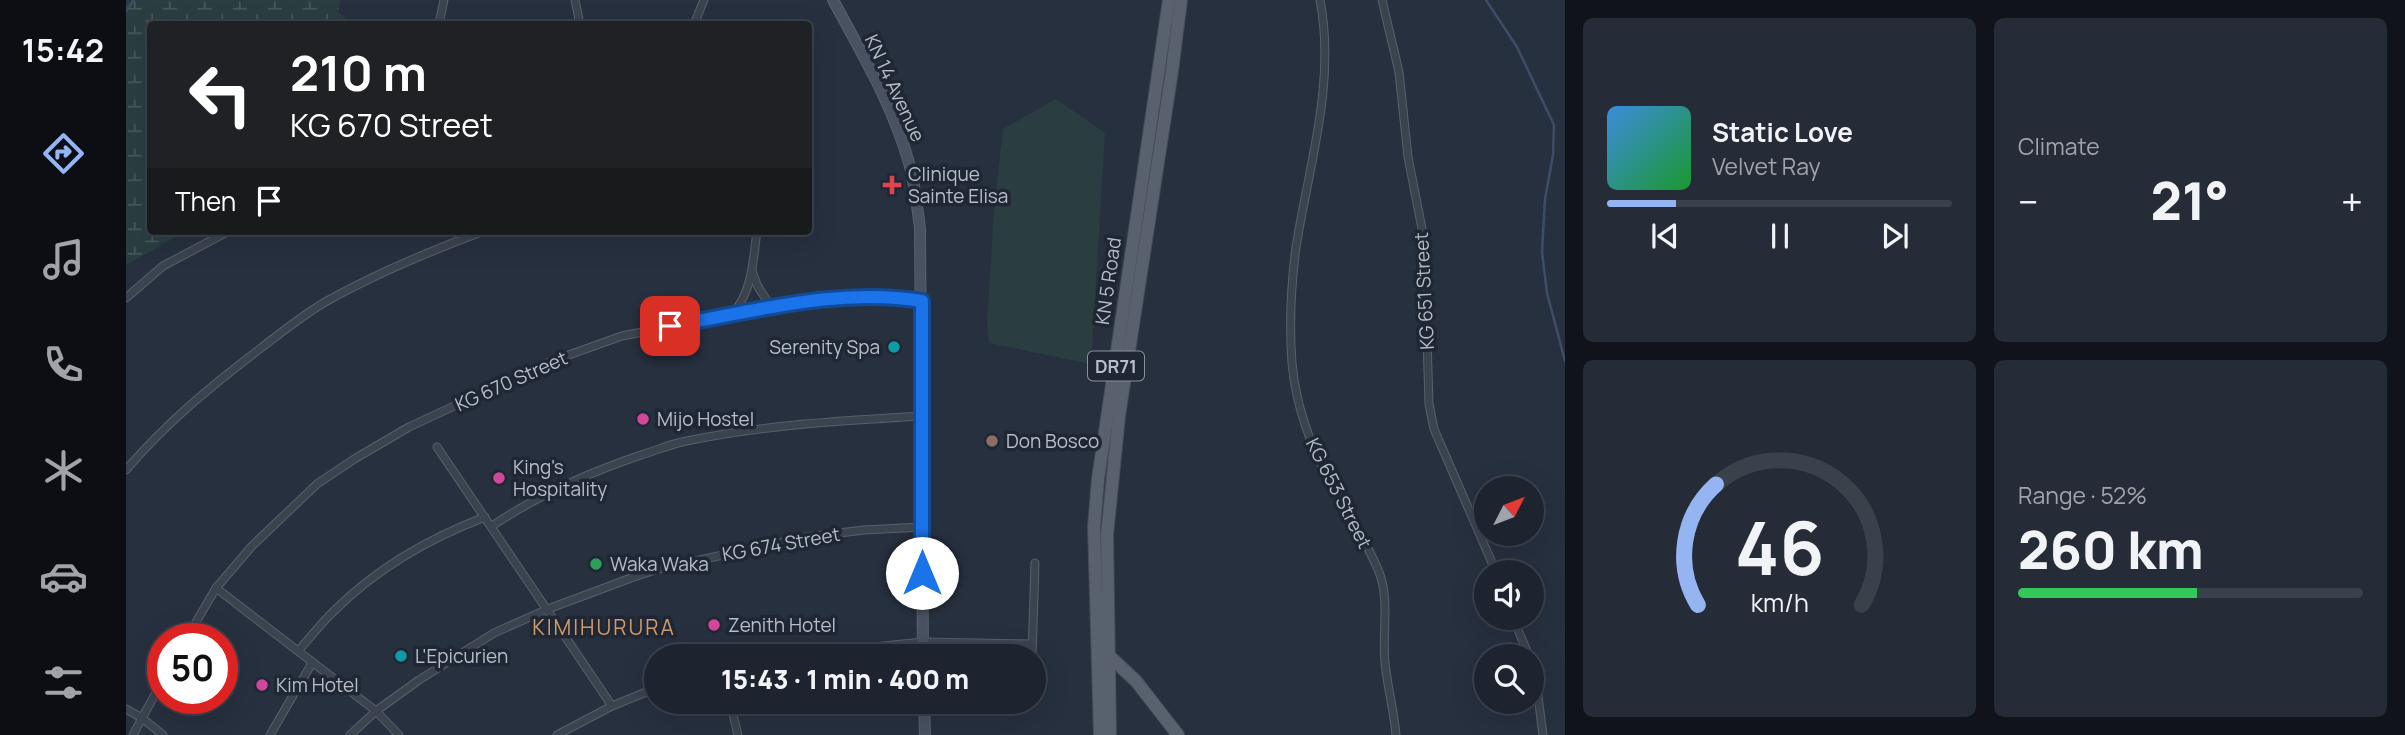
<!DOCTYPE html>
<html lang="en">
<head>
<meta charset="utf-8">
<style>
  :root { --surface:#1d242f; --page:#252c37; --text:#f1f3f6; --muted:#a0a4aa; --line:#3b414b; --accent:#94b5f2 }
  body { margin:0; font-family:Manrope,sans-serif; background:var(--page); color:var(--text); height:100vh; display:flex; flex-direction:column; font-size:26px; white-space:nowrap }
  * { box-sizing:border-box; margin:0 }
  p { font-size:23px; color:var(--muted) }
  .icon { flex:none; width:38px; height:38px; fill:none; stroke:currentColor; stroke-width:2; stroke-linecap:round; stroke-linejoin:round }
  .map { position:relative; flex:1; overflow:hidden }
  .details { display:flex; flex-direction:column; gap:18px; padding:18px; background:#10141a; width:840px }
  .details>* { flex:none }
  .banner { position:absolute; left:21px; top:21px; width:665px; height:214px; border-radius:7px; box-shadow:0 7px 28px #0002,0 0 0 2px var(--line); background:#202124; color:#fff; overflow:hidden }
  .needle { width:46px; rotate:48deg }
  .fabs { position:absolute; left:1348px; top:476px; display:grid; gap:14px }
  .fabs a { display:grid; place-items:center; width:70px; height:70px; border-radius:50%; background:var(--surface); box-shadow:0 7px 28px #0002,0 0 0 2px var(--line); font-size:35px }
  .speed { position:absolute; left:21px; top:623px; display:flex; gap:14px; font-size:35px; font-weight:700; text-align:center }
  .speed>* { display:grid; place-content:center; width:91px; height:91px; border-radius:50%; background:var(--surface); box-shadow:0 7px 28px #0002,0 0 0 2px var(--line); line-height:1 }
  .speed .limit { border:10px solid #d22; background:#fff; color:#111 }
  .pin { position:absolute; display:grid; place-items:center; width:60px; height:60px; color:#fff; margin:-30px; border-radius:14px; box-shadow:0 4px 10px #0006 }
  .me { position:absolute; width:77px; margin:-38px; rotate:0deg; stroke-linejoin:round; filter:drop-shadow(0 0 5px #0008) }
  .turn { display:flex; align-items:center; gap:24px; height:147px; padding:0 28px; font-size:32px }
  .turn .icon { width:91px; height:91px; stroke-width:2.5 }
  .turn b { display:block; font-size:49px; line-height:60px }
  .then { display:flex; align-items:center; height:66px; padding:0 28px; background:#0003; gap:14px; font-size:26px }
  .big { font-size:52px; font-weight:800; line-height:1.1 }
  .details .card { flex:1; display:flex; flex-direction:column; justify-content:center; gap:10px; min-width:0; padding:0 24px; border-radius:10px; background:var(--page) }
  .details .dial { align-items:center; gap:0 }
  .dial svg { height:182px; overflow:visible; fill:none; stroke:var(--line); stroke-width:7; stroke-linecap:round; text-anchor:middle }
  .dial text { fill:var(--text); stroke:none }
  .song { display:flex; align-items:center; gap:21px }
  .cover { width:84px; height:84px; border-radius:10px; background:linear-gradient(135deg,hsl(210 70% 55%),hsl(130 70% 35%)) }
  .played { height:7px; border-radius:4px; background:linear-gradient(90deg,var(--accent) 20%,var(--line) 20%) }
  .keys { display:flex; justify-content:space-around; direction:ltr }
  .heat { display:flex; justify-content:space-between; align-items:center; font-size:38px; direction:ltr }
  .charge { height:10px; border-radius:5px; background:linear-gradient(90deg,#34c759 52%,var(--line) 0) }
  .details .tiles { flex:1; display:grid; gap:18px; grid-template-columns:repeat(2,1fr) }
  .trip { position:absolute; left:518px; top:644px; width:402px; height:70px; border-radius:35px; background:var(--surface); box-shadow:0 7px 28px #0002,0 0 0 2px var(--line); font-weight:800; line-height:70px; text-align:center }
  main { display:flex; flex:1; min-height:0 }
  .tab-bar { display:flex; flex-direction:column; width:126px; justify-content:space-around; align-items:center; background:#0c0e13; color:var(--muted) }
  .tab-bar .icon { width:49px; height:49px }
  .tab-bar .on { color:var(--accent) }
  .tab-bar b { font-size:32px; color:var(--text) }
  .map>svg:first-child { display:block }
  .grass { fill:#2a3e41 }
  .wetland { fill:url(#wetland-marsh) }
  .lines { fill:none; stroke-linecap:round; stroke-linejoin:round }
  .stream { stroke:#3e4d67; stroke-width:2.5 }
  .minor-casing { stroke:#59606c; stroke-width:9 }
  .secondary-casing { stroke:#59606c; stroke-width:12 }
  .primary-casing { stroke:#444b58; stroke-width:14 }
  .minor { stroke:#3b434f; stroke-width:7 }
  .secondary { stroke:#495262; stroke-width:10 }
  .primary { stroke:#59616f; stroke-width:12 }
  .route-casing { stroke:#114b97; stroke-width:18 }
  .route { stroke:#1a73e8; stroke-width:12 }
  .health-dot { fill:#e0444e; stroke:#202734; stroke-width:2.5 }
  .culture-dot { fill:#0f9aa8; stroke:#202734; stroke-width:2.5 }
  .hotel-dot { fill:#d1479c; stroke:#202734; stroke-width:2.5 }
  .education-dot { fill:#8d6e63; stroke:#202734; stroke-width:2.5 }
  .leisure-dot { fill:#2e9e5b; stroke:#202734; stroke-width:2.5 }
  .labels { text-anchor:middle; dominant-baseline:central; stroke-width:7; stroke-linejoin:round; paint-order:stroke }
  .shield { fill:#202734; stroke:#8a919c; stroke-width:2 }
  .shield-label { font-size:18px; font-weight:bold; fill:#b7bec9 }
  .street-label { font-size:19px; fill:#b7bec9; stroke:#202734 }
  .poi-label { font-size:19px; fill:#b7bec9; stroke:#202734; text-anchor:start }
  .neighbourhood-label { font-size:21px; letter-spacing:2px; fill:#cf9b6d; stroke:#202734 }
</style>
</head>
<body>
<main>
<nav class="tab-bar">
<b>15:42</b>
<svg class="icon on" aria-label="directions" viewBox="0 0 24 24"><path d="M12 3l9 9-9 9-9-9zM9 14v-3h6M13 9l2 2-2 2"/></svg>
<svg class="icon" aria-label="music" viewBox="0 0 24 24"><path d="M9 18V5l10-2v13"/><circle cx="6" cy="18" r="3"/><circle cx="16" cy="16" r="3"/></svg>
<svg class="icon" aria-label="phone" viewBox="0 0 24 24"><path d="M5 4h4l2 5-3 2q2 4 5 5l2-3 5 2v4C11 20 4 13 5 4z"/></svg>
<svg class="icon" aria-label="climate" viewBox="0 0 24 24"><path d="M12 3v18M4 7l16 10M4 17L20 7"/></svg>
<svg class="icon" aria-label="car" viewBox="0 0 24 24"><path d="M5 17H2v-5l4-1 3-4h7l3 4 3 1v5h-3M9 17h6M6 11h13"/><circle cx="7" cy="17" r="2"/><circle cx="17" cy="17" r="2"/></svg>
<svg class="icon" aria-label="filters" viewBox="0 0 24 24"><path d="M4 7h16M4 17h16"/><circle cx="9" cy="7" r="2"/><circle cx="15" cy="17" r="2"/></svg>
</nav>
<div class="map">
<svg width="1439" height="735" viewBox="0 0 1439 735">
  <defs>
    <pattern id="wetland-marsh" width="20" height="14" patternUnits="userSpaceOnUse" patternTransform="scale(1.75)"><rect width="20" height="14" fill="#2a3e41"/><path d="M1 5h8M5 5V1M11 12h8M15 12V8" fill="none" stroke="#47585b"/></pattern>
  </defs>
  <rect width="100%" height="100%" fill="#27303f"/>
  <path class="grass" d="M930,99L979,133L965,364L863,343L861,325L868,210L877,129Z"/>
  <path class="wetland" d="M0,0H214L212,12L226,24H24V231H60L0,265Z"/>
  <g class="lines">
    <g class="stream">
      <path d="M1360,0L1391,47L1428,125L1427,155L1419,199L1416,252L1421,293L1439,361"/>
      <path d="M0,11L8,0"/>
    </g>
    <defs>
      <g id="minor">
        <path d="M449,0L454,24"/>
        <path d="M1194,0C1210,83 1183,165 1170,247C1165,286 1163,324 1166,363C1170,407 1186,450 1207,488C1223,516 1241,542 1253,572C1264,600 1256,632 1259,662C1261,686 1268,710 1270,735"/>
        <path d="M1256,0L1273,72L1282,157L1298,239L1303,404L1308,429L1370,572"/>
        <path d="M313,24L318,0"/>
        <path d="M568,24L578,0"/>
        <path d="M626,271L631,285L645,307"/>
        <path d="M0,298L37,266L103,231"/>
        <path d="M607,313C627,290 627,259 631,231"/>
        <path d="M311,447L486,706"/>
        <path d="M0,470C40,423 86,385 135,348C156,332 178,314 201,301C251,273 304,251 358,231"/>
        <path d="M366,526C412,495 462,473 515,455C529,451 542,445 556,442C635,425 715,421 795,416"/>
        <path d="M90,588L250,711L273,735"/>
        <path d="M1387,618L1403,656"/>
        <path d="M60,639L90,588L126,546L191,484L230,458L283,427L423,362L496,336L645,307L749,295L796,301"/>
        <path d="M172,651C184,638 195,623 208,611C250,569 304,538 359,517"/>
        <path d="M658,656L797,642L906,644"/>
        <path d="M906,656L909,563"/>
        <path d="M1405,665L1411,688L1417,735"/>
        <path d="M37,680L16,718L37,735"/>
        <path d="M604,702L612,735"/>
        <path d="M0,709L16,718L7,735"/>
        <path d="M144,735L186,663"/>
        <path d="M224,735L250,711L293,680L368,633L422,609L505,578L532,569L680,537L738,530L796,527"/>
        <path d="M431,735L486,706L530,688"/>
      </g>
      <g id="secondary">
        <path d="M707,0C735,52 767,105 783,163C789,184 791,206 794,228L797,656"/>
        <path d="M798,702L799,735"/>
      </g>
      <g id="primary">
        <path d="M982,655L1010,681L1052,735"/>
        <path d="M974,735L968,527L972,479L1043,0"/>
        <path d="M984,735L981,535L993,416L1046,71L1055,0"/>
      </g>
    </defs>
    <use href="#minor" class="minor-casing"/>
    <use href="#secondary" class="secondary-casing"/>
    <use href="#primary" class="primary-casing"/>
    <use href="#minor" class="minor"/>
    <use href="#secondary" class="secondary"/>
    <use href="#primary" class="primary"/>
  </g>
  <g class="lines">
    <defs>
      <path id="route" d="M544,326C627,312 711,287 796,301V573"/>
    </defs>
    <use href="#route" class="route-casing"/>
    <use href="#route" class="route"/>
  </g>
  <path class="health-dot" d="M762.5 174.5h7v7h7v7h-7v7h-7v-7h-7v-7h7z"/>
  <g class="culture-dot">
    <circle cx="768" cy="347" r="7"/>
    <circle cx="275" cy="656" r="7"/>
  </g>
  <g class="hotel-dot">
    <circle cx="517" cy="419" r="7"/>
    <circle cx="373" cy="478" r="7"/>
    <circle cx="588" cy="625" r="7"/>
    <circle cx="136" cy="685" r="7"/>
  </g>
  <circle class="education-dot" cx="866" cy="441" r="7"/>
  <circle class="leisure-dot" cx="470" cy="564" r="7"/>
  <g class="labels">
    <rect class="shield" x="962" y="351.5" width="56" height="29" rx="5"/>
    <g class="shield-label">
      <text x="990" y="366">DR71</text>
    </g>
    <g class="street-label">
      <text transform="translate(769 88) rotate(65)">KN 14 Avenue</text>
      <text transform="translate(982 281) rotate(-82)">KN 5 Road</text>
      <text transform="translate(1298 291) rotate(-93)">KG 651 Street</text>
      <text transform="translate(385 381) rotate(-24)">KG 670 Street</text>
      <text transform="translate(1213 493) rotate(63)">KG 653 Street</text>
      <text transform="translate(655 544) rotate(-10)">KG 674 Street</text>
    </g>
    <g class="poi-label">
      <text x="782" y="174">Clinique<tspan x="782" dy="22">Sainte Elisa</tspan></text>
      <text x="754" y="347" text-anchor="end">Serenity Spa</text>
      <text x="531" y="419">Mijo Hostel</text>
      <text x="880" y="441">Don Bosco</text>
      <text x="387" y="467">King's<tspan x="387" dy="22">Hospitality</tspan></text>
      <text x="484" y="564">Waka Waka</text>
      <text x="602" y="625">Zenith Hotel</text>
      <text x="289" y="656">L'Epicurien</text>
      <text x="150" y="685">Kim Hotel</text>
    </g>
    <g class="neighbourhood-label">
      <text x="478" y="627">KIMIHURURA</text>
    </g>
  </g>
</svg>
<div class="fabs">
<a><svg class="needle" viewBox="-14 -14 28 28"><path d="M0-13l5 13h-10z" fill="#e53935"/><path d="M0 13l5-13h-10z" fill="#a0a4aa"/></svg></a>
<a><svg class="icon" aria-label="sound" viewBox="0 0 24 24"><path d="M4 9h4l5-4v14l-5-4H4zM17 9q2 3 0 6"/></svg></a>
<a><svg class="icon" aria-label="search" viewBox="0 0 24 24"><circle cx="10" cy="10" r="6"/><path d="M15 15l6 6"/></svg></a>
</div>
<div class="speed"><div class="limit">50</div></div>
<div class="pin" style="left:544px;top:326px;background:#d93025"><svg class="icon" aria-label="arrive" viewBox="0 0 24 24"><path d="M6 21V4h12l-3 4 3 4H6"/></svg></div>
<svg class="me" style="left:796px;top:573px" viewBox="-20 -20 40 40"><circle r="19" fill="#fff"/><path d="M0-13L10 11 0 6-10 11z" fill="#1a73e8"/></svg>
<div class="trip">15:43 · 1 min · 400 m</div>
<div class="banner">
<div class="turn"><svg class="icon" aria-label="left" viewBox="0 0 24 24"><path d="M17 20v-9H6M10 6l-5 5 5 5"/></svg><div><b>210 m</b>KG 670 Street</div></div>
<div class="then">Then<svg class="icon" aria-label="arrive" viewBox="0 0 24 24"><path d="M6 21V4h12l-3 4 3 4H6"/></svg></div>
</div>
</div>
<section class="details">
<div class="tiles">
<div class="card">
<div class="song"><i class="cover"></i><div><b>Static Love</b><p>Velvet Ray</p></div></div>
<div class="played"></div>
<div class="keys"><svg class="icon" aria-label="previous" viewBox="0 0 24 24"><path d="M18 5L8 12l10 7zM5 5v14"/></svg><svg class="icon" aria-label="pause" viewBox="0 0 24 24"><path d="M8 5v14M16 5v14"/></svg><svg class="icon" aria-label="next" viewBox="0 0 24 24"><path d="M6 5l10 7-10 7zM19 5v14"/></svg></div>
</div>
<div class="card"><p>Climate</p>
<div class="heat"><a>−</a><b class="big">21°</b><a>+</a></div>
</div>
<div class="card dial"><svg viewBox="0 0 100 80">
<path d="M14 69A42 42 0 1 1 86 69"/>
<path d="M14 69A42 42 0 0 1 22 16" stroke="#94b5f2"/>
<text x="50" y="56" font-size="32" font-weight="700">46</text>
<text x="50" y="72" font-size="11">km/h</text>
</svg></div>
<div class="card"><p>Range · 52%</p><b class="big">260 km</b><div class="charge"></div></div>
</div>
</section>
</main>
</body>
</html>
